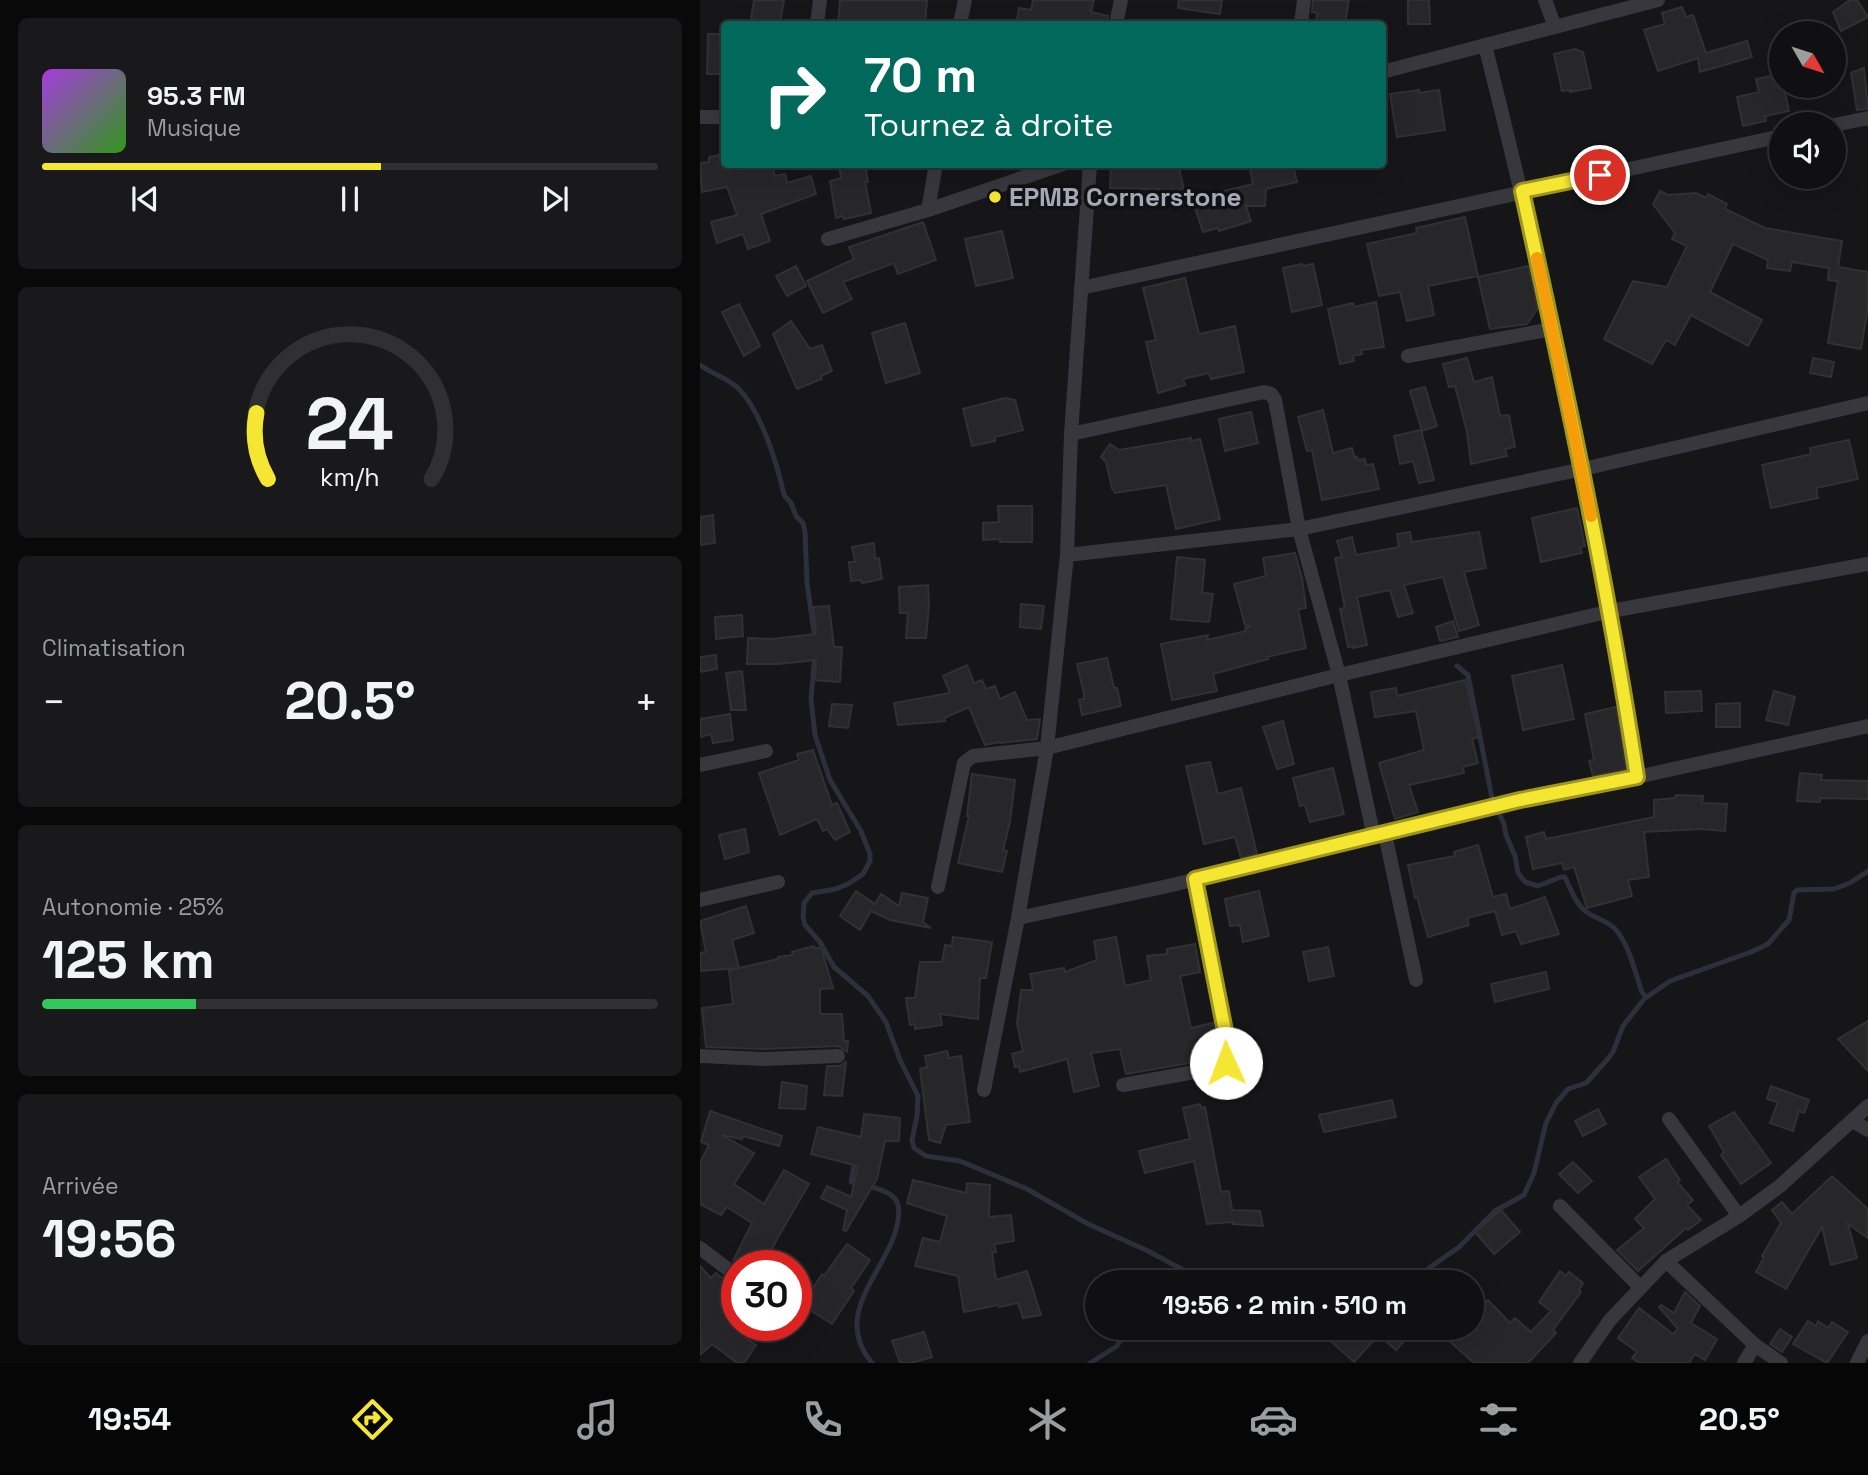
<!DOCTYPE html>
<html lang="fr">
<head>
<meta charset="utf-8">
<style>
  :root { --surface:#101012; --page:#19191b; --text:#f1f3f6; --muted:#9c9d9f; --line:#303032; --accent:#f5e631 }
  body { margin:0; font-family:"Space Grotesk",sans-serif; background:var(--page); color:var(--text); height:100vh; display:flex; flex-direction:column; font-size:26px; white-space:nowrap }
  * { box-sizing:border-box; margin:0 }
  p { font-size:23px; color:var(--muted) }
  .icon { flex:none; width:38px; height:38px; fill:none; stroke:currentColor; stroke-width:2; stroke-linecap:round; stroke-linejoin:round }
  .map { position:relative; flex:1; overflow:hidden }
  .panel { display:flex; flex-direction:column; gap:18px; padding:18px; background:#09090a; width:700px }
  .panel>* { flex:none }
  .hud { position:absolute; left:21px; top:21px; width:665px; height:147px; border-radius:7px; box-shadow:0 7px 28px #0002,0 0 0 2px var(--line); background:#00695c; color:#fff; overflow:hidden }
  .needle { width:46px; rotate:129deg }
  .buttons { position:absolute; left:1069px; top:21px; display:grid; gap:14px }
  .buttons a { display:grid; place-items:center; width:77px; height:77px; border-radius:50%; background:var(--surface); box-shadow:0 7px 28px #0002,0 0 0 2px var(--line); font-size:35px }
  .speed { position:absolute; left:21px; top:1250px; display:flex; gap:14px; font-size:35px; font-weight:700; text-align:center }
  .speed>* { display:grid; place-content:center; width:91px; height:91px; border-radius:50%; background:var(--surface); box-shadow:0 7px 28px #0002,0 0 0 2px var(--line); line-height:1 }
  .speed .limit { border:10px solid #d22; background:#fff; color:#111 }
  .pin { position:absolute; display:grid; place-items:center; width:60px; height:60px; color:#fff; margin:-30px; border:4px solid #fff; border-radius:50%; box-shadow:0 2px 7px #0007 }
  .me { position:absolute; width:77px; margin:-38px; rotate:358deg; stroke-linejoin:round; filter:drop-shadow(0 0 5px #0008) }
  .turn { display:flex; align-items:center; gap:24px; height:147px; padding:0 28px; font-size:32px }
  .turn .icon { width:91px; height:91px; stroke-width:2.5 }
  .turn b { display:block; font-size:49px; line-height:60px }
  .big { font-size:52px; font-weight:700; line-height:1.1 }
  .panel .tile { flex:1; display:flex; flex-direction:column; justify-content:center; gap:10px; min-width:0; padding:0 24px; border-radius:10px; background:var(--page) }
  .panel .dial { align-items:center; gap:0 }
  .dial svg { height:182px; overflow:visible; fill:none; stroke:var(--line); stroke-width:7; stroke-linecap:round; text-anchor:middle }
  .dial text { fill:var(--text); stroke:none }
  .song { display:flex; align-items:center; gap:21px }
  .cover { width:84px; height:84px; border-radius:10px; background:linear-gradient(135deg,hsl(280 70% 55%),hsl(110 70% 35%)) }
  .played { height:7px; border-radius:4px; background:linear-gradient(90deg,var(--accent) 55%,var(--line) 55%) }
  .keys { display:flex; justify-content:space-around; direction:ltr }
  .heat { display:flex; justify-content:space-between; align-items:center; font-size:38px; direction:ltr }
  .charge { height:10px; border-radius:5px; background:linear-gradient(90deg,#34c759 25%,var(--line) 0) }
  .trip { position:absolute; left:385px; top:1270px; width:399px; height:70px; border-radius:35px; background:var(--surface); box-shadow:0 7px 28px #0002,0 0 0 2px var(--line); font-weight:700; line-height:70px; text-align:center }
  .menu { display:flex; height:112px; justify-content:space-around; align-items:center; background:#060607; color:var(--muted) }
  .menu .icon { width:49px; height:49px }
  .menu .selected { color:var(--accent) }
  .menu b { font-size:32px; color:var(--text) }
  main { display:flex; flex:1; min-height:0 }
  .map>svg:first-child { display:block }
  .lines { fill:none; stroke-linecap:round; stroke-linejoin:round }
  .stream { stroke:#2c303c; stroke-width:5 }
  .building { fill:#272629; stroke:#313034; stroke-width:2 }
  .street { stroke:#37373d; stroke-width:14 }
  .route-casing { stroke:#9f9620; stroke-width:18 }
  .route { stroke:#f5e631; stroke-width:12 }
  .slow { stroke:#f59e0b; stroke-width:12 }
  .poi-dot { fill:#f5e631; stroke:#111113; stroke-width:2.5 }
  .labels { text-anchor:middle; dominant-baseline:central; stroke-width:7; stroke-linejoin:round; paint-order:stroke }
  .poi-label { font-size:26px; font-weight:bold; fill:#a7a8b8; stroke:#111113; text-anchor:start }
</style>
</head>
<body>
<main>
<section class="panel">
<div class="tile">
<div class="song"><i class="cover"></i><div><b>95.3 FM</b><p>Musique</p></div></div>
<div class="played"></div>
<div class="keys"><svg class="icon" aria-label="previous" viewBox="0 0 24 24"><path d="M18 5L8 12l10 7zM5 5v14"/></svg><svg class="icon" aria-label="pause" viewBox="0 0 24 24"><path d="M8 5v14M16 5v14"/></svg><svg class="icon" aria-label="next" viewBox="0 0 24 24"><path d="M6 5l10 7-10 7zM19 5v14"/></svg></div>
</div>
<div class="tile dial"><svg viewBox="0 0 100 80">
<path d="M14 69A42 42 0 1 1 86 69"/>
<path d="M14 69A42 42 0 0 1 9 40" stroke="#f5e631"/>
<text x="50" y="56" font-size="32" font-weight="700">24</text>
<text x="50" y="72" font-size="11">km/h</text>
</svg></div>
<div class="tile"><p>Climatisation</p>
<div class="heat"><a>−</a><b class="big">20.5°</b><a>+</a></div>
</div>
<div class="tile"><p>Autonomie · 25%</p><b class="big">125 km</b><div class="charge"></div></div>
<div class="tile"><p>Arrivée</p><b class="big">19:56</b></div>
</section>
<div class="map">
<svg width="1168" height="1363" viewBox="0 0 1168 1363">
  <rect width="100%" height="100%" fill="#161618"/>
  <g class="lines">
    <g class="stream">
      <path d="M0,365C12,374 27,378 38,388C61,411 77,463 84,495L91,503L96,516L103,523L105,532L107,583L115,640"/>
      <path d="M115,654L111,699L115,735L130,780L161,831L170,854V861L163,874L148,884L136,889L112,893L104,903L103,917L105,925L120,942L134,967L168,996L186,1022L200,1060L218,1096L217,1116L212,1140L214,1148L226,1156L260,1161L327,1189L388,1224L446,1250L493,1275L515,1276L550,1272L580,1281L608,1283"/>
      <path d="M757,666L768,675L792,798L804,824L806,835L815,856L818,873L825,882L838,886L861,877H865C871,889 874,901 884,910C894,919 908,920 917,931C930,948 935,972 942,992L946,997"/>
      <path d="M155,1161L151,1182C163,1186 187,1188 195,1199C200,1205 199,1213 198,1220C191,1269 129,1312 172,1363"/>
      <path d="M708,1283L759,1247L795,1211L824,1195L834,1173L846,1123L856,1103L868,1089L886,1083L906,1061L913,1052L923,1026L944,999L970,981L1051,952L1068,944L1089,920L1094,893L1097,890L1134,889L1150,883L1168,871"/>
      <path d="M390,1363L417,1346L427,1328"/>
    </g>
  </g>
  <g class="building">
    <path d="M54,0H84L80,23L51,19Z"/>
    <path d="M140,0H227L225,24H138Z"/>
    <path d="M333,0H394L391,12L408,16L407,24H316L319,8L331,10Z"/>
    <path d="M479,0H522L520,14L478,8Z"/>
    <path d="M613,0H649L645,24L616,23L617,13L612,12Z"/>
    <path d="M708,0H729L730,24H708Z"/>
    <path d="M1150,0H1157L1168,17L1141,31L1133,12Z"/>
    <path d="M982,7L986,17L993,15L1006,53L1047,41L1052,57L1000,72L998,58L958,71L944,30L965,24L962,13Z"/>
    <path d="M8,34H21V43H24V74H7Z"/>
    <path d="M875,49L883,52L891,88L870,92V90L862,91L854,54Z"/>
    <path d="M1164,68L1168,109L1157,110L1151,73Z"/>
    <path d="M1081,74L1089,111L1065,116L1066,121L1043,126L1037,97L1059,92L1056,79Z"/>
    <path d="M719,90V93L739,90L745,130L697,137L690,94Z"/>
    <path d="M24,154V164H71L75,176L85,174L87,183L111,176L116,194L61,214L70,241L48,249L43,234L17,243L11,222L37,215L27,187L2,192L0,163L9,162V157Z"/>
    <path d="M139,164H165L168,182H165L171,213L144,219L143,216L136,218L130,181L141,178Z"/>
    <path d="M411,164H478L484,190L410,188Z"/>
    <path d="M549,164H593L597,182L566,189L565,206H546L551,221L519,231L518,228L503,232L492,199L553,184Z"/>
    <path d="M960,191L968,195L996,193L1006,198L1008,194L1027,204L1025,209L1065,228L1142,241L1138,267L1168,272V307L1161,349L1128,343L1138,281L1128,280L1129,268L1092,262L1090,271L1067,268L1068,260L1033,244L1010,292L1062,320L1048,346L991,315L975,345L966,340L952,364L904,339L933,281L967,287L987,246L972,239L975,233L953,204Z"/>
    <path d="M765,217L778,276L728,286L734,315L707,321L700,292L679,296L667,244L717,233L716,228Z"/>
    <path d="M223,222L236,260L198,274L194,263L143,282L152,299L123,313L107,281L154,259L149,247Z"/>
    <path d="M302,231L313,278L276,286L265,239Z"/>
    <path d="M602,264L603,266L613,264L622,305L592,312L583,268Z"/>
    <path d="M96,266L106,286L87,296L76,276Z"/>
    <path d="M828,266L838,308L827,324L790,329L778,277Z"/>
    <path d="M485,278L499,334L535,326L544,372L511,379L509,373L483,379L485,385L458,393L446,342L456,340L443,288Z"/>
    <path d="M676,302L684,347L661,350L662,354L653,356L654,361L640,364L628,309L653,303L654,307Z"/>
    <path d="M39,304L60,346L44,356L22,312Z"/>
    <path d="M91,321L110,349L122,345L132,371L121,376L122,379L97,389L73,334Z"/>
    <path d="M205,323L220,373L186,383L172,333Z"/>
    <path d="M767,358L774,382L792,377L800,416L809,415L815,447L805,449L807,456L771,464L767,432L755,386L749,387L743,364Z"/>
    <path d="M1113,358L1134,362L1131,377L1110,373Z"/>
    <path d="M725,387L737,426L722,431L710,391Z"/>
    <path d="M305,398L315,400L323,430L295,437V441L272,446L263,409Z"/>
    <path d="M623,410L633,453L652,448L655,458L657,457L658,460L665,459L666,465L673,464L679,489L622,500L612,450L607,451L598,417Z"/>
    <path d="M551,412L558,443L525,451L519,419Z"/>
    <path d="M721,430L734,480L719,483L713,461L700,464L694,436Z"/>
    <path d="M491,438V441L500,439L520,519L476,529L466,485L415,493L412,488L406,462L401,457L410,444L419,450Z"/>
    <path d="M1149,440L1158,479L1116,488L1118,498L1071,508L1062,465L1111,454L1110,448Z"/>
    <path d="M298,506H332V542H300V539L283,540V523L299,522Z"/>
    <path d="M877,508L885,546L880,547L882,553L841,562L832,518Z"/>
    <path d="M13,515L15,543L0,545V517Z"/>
    <path d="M710,532L712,542L779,532L786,568L764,572L779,625L759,631L743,577L704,585L713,613L698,617L690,590L657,597L667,645L653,648V646L648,647L640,609L645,608L635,558L642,557L637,541L652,537L656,555L699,547L697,534Z"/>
    <path d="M174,543L175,559L179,558L182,579L162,583L161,580L151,581L149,562H155L152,547Z"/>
    <path d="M595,553L602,578L606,608L598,609L606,648L567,657L568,659L513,674L517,691L472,700L461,644L508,635L507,640L546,631L545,628L551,626L545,625L534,584L566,576L563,558Z"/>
    <path d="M477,557L505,560L502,593L513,594L509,622L471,619Z"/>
    <path d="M228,585L229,604L226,638H206L208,613H200L199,587Z"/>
    <path d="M321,604L344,606L341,629L320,627Z"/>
    <path d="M129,606L134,647H142L140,682L115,680L116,660L78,664H47L48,638L72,639L116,634L113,607Z"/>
    <path d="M42,615L43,636L16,639L15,617Z"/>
    <path d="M753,621L758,637L740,641L736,627Z"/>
    <path d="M16,655L17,669L0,672V657Z"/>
    <path d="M407,658L414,688H417L421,706L382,715L379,700L384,699V694L377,664Z"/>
    <path d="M267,665L274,683L282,680L286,689L295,686L300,699L315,692L327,720L340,719L337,739L300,743L299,742L285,745L269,707L244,718L245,721L198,725L194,703L250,693L243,676Z"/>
    <path d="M862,665L874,719L823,730L812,676Z"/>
    <path d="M42,671L46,710H31L26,673Z"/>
    <path d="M765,680L779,737L772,739L778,763L763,767L764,773L709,785L718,812L695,819L679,763L724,750L716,711L675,717L671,692L696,688L697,696Z"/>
    <path d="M1001,691L1002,711L966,713L965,692Z"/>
    <path d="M1074,691L1095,697L1088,725L1066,720Z"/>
    <path d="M1040,703V727H1016V704Z"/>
    <path d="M132,704L152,705L148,728L129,726Z"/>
    <path d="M916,707L926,769L893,776L889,761L894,760L885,714Z"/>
    <path d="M30,714L33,740L13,743L11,734L0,737V719Z"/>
    <path d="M583,721L594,764L577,769L563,727Z"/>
    <path d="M113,750L132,805L137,803L150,832L135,840L127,829L123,831L117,819L80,835L59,773L99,760L97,754Z"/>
    <path d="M510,762L518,794L541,788L557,854L541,858L535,837L504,844L486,766Z"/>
    <path d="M633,768L644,814L610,822L605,805L600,806L593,778Z"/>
    <path d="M1100,773L1122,775L1121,780L1168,781V799L1120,798V802L1097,801Z"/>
    <path d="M272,774L315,780L310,822L303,850L307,851L302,872L258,863L269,816H267Z"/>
    <path d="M976,795L1003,796L1002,803L1027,804L1025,831L1001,829L944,832L949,877L928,880L932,896L887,908L874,867L864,870L862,863L833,869L826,837L844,832L846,839L954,817V800L975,798Z"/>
    <path d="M45,829L49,852L25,859L19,835Z"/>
    <path d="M778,845L793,897L806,894L810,909L845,897L859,934L821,944L816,931L802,935L795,911L767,918L769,925L728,937L717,897L715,898L708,865L755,856L754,852Z"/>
    <path d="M156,891L175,904L181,894L199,906L202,893L228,898L223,922L231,928L190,920L171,911L160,930L140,916Z"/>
    <path d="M559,891L569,936L543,942L540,925L530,926L525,899Z"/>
    <path d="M46,906L54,933L32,940L39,968L78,959V957L93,955L92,952L114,946L115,949L121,947L133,988L120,989V1014H142L144,1041H148L147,1052L138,1046L64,1049L6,1047L2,1008L33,1004L29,970L39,968L0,971V953L6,952L0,921Z"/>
    <path d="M253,937L292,942L286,978H280L278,1019L240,1014L242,1025L215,1029V1024L210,1025L206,998H215L220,962H242L245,945L252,946Z"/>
    <path d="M416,937L425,986L451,980L447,956L467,954V949L495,944L500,972L480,976L491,1028L513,1023L515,1037L501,1039L507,1060L426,1074L420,1049L391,1053L399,1086L374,1092L367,1059L320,1072L319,1066L315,1067L312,1054L323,1051L317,1024L321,990H333L330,974L364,968L365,972L397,960L394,941Z"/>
    <path d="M628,947L634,976L609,981L603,952Z"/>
    <path d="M846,972L849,989L795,1002L791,984Z"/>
    <path d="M1168,1021V1071L1138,1039Z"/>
    <path d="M247,1051L249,1058L261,1056L270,1122L246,1125L240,1143L229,1140L220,1069L227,1067L225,1056Z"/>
    <path d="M146,1062L142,1096L124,1095L127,1066H139Z"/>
    <path d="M82,1082L107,1086L105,1109L79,1108Z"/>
    <path d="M1071,1086L1109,1100L1104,1113L1099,1111L1093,1131L1070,1123L1078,1102L1067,1099Z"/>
    <path d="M692,1100L696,1117L624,1132L619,1115Z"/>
    <path d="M500,1104L501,1108L505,1107L521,1192L529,1191L532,1210L560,1211L563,1226L533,1224V1222L507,1224L494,1161L445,1173L439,1151L490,1139L483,1108Z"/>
    <path d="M898,1109L906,1124L883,1136L875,1121Z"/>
    <path d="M10,1111L82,1136L79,1146L43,1136L42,1139L22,1135L54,1153L34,1184L64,1204L84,1170L109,1184L76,1241L65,1265H39L33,1261L52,1223L27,1207L21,1215L0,1204V1163L9,1145L1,1142Z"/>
    <path d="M1034,1112L1071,1163L1041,1184L1021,1155L1024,1152L1009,1126Z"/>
    <path d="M164,1114L200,1118L199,1141H185L177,1179L146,1231L143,1230L147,1210L121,1198L127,1186L151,1197L158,1166L111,1154L118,1127L161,1137Z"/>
    <path d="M966,1159L980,1180L977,1182L993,1200L987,1205L1001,1220L988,1230L986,1228L938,1271L917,1250L944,1228L935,1219L955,1199L939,1177Z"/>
    <path d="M873,1162L892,1181L878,1193L859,1174Z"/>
    <path d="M1132,1176L1168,1209V1238L1148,1224L1157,1258L1131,1265L1122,1227L1086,1289L1056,1272L1064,1257L1062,1256L1081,1223L1072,1210L1082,1202L1092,1214Z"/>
    <path d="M213,1180L266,1193L267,1183L290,1185L289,1217L311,1215L314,1241L294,1244L296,1252L292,1253L296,1280L327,1271L341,1315L323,1318L318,1303L299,1307L298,1305L264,1312L258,1276L215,1266L223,1238L240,1242L247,1216L207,1203Z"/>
    <path d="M801,1210L820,1232L794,1254L775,1232Z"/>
    <path d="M147,1244L170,1260L151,1288L154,1291L132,1324L102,1305L122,1274L124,1276Z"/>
    <path d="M0,1266L11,1278L16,1273L37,1290V1325H56L46,1338L56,1345L44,1363H37L12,1344L0,1355Z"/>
    <path d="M860,1271L866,1276L869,1272L883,1283L879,1290L881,1292L853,1330L856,1333L828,1363H774L746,1338L755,1328H772V1316L788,1300L810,1323L815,1318L831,1332L851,1311L839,1302Z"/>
    <path d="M985,1292L1000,1306L991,1323L1017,1339L1005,1360L995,1354L989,1363H940L932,1358L937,1352L918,1338L939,1308L973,1334L978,1329L959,1307L961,1305L974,1313Z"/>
    <path d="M1108,1321L1116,1326L1118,1321L1128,1328L1132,1322L1148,1332L1127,1363L1093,1344Z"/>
    <path d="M616,1328H666L676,1338L654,1362Z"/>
    <path d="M691,1328H716L696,1350L682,1338Z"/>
    <path d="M1080,1329L1092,1337L1082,1352L1070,1344Z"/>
    <path d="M224,1332L232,1357L211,1363H200L192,1341Z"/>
  </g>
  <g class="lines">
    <g class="street">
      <path d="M845,0L855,27"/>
      <path d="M117,24L120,0"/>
      <path d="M260,24L265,0"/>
      <path d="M416,24L421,0"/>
      <path d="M601,24L604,0"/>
      <path d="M785,45C846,287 898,530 937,777"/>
      <path d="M682,72L958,0"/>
      <path d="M0,117H24"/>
      <path d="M1134,125L1168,118"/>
      <path d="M228,210L236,164"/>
      <path d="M128,239L228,210L363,164"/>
      <path d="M381,288L1082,136"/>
      <path d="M708,356L852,329"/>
      <path d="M371,434L564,392L571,394L575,400L599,529L639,675L674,837"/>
      <path d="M367,555L599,529L883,469L1168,403"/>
      <path d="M0,765L66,751"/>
      <path d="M685,834L716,980"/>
      <path d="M238,887L264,763L273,756L347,748L639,675L911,611L1168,564"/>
      <path d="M0,900L78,882"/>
      <path d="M318,918L468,886L820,800L937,777L1168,726"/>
      <path d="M0,1056L64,1059L138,1056"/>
      <path d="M423,1085L522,1067L529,1058L495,879"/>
      <path d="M284,1090L318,918L347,748L367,555L371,434L390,164"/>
      <path d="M969,1119L1039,1216"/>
      <path d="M1153,1121L1168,1130"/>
      <path d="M860,1206L940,1287"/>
      <path d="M0,1248L37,1276"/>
      <path d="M966,1261L1055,1345L1081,1363"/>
      <path d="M880,1363L910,1320L966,1261L1039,1216L1080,1186L1168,1106"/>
      <path d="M1044,1363L1055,1345"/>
      <path d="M1157,1363L1168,1341"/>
    </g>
  </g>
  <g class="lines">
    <defs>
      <path id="route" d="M526,1063L529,1051L495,879L820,800L937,777C907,580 865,386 822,191L900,175"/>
    </defs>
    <use href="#route" class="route-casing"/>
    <use href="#route" class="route"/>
    <path class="slow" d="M837,258L891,516"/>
  </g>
  <circle class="poi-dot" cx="295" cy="197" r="7"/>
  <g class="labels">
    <g class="poi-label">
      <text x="309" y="197">EPMB Cornerstone</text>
    </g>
  </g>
</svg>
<div class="buttons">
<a><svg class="needle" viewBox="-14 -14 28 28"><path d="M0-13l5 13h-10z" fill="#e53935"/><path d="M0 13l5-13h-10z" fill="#9c9d9f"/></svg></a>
<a><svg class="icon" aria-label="sound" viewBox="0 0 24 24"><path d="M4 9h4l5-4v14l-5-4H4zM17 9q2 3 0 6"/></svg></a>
</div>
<div class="speed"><div class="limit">30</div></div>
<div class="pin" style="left:900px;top:175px;background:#d93025"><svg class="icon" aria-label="arrive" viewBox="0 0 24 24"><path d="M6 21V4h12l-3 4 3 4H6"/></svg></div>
<svg class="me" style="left:526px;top:1063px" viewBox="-20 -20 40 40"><circle r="19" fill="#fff"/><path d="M0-13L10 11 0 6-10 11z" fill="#f5e631"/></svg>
<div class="trip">19:56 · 2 min · 510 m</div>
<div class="hud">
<div class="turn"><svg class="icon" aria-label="right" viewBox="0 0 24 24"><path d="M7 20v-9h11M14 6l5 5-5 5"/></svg><div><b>70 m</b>Tournez à droite</div></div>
</div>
</div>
</main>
<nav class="menu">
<b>19:54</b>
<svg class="icon selected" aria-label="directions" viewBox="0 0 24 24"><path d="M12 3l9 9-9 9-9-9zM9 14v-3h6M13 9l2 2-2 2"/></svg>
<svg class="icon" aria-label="music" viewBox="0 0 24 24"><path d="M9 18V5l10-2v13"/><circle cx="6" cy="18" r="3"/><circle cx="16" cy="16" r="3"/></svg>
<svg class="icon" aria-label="phone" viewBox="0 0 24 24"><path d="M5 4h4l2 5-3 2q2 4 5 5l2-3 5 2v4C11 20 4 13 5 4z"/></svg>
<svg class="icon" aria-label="climate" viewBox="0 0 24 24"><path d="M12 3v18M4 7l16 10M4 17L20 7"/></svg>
<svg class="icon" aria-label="car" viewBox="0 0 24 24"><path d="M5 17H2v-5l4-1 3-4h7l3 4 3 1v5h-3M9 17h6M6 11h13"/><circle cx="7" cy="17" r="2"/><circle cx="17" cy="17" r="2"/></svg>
<svg class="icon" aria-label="filters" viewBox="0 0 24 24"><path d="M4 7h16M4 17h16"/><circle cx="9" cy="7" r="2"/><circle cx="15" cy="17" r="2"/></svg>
<b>20.5°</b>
</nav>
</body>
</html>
